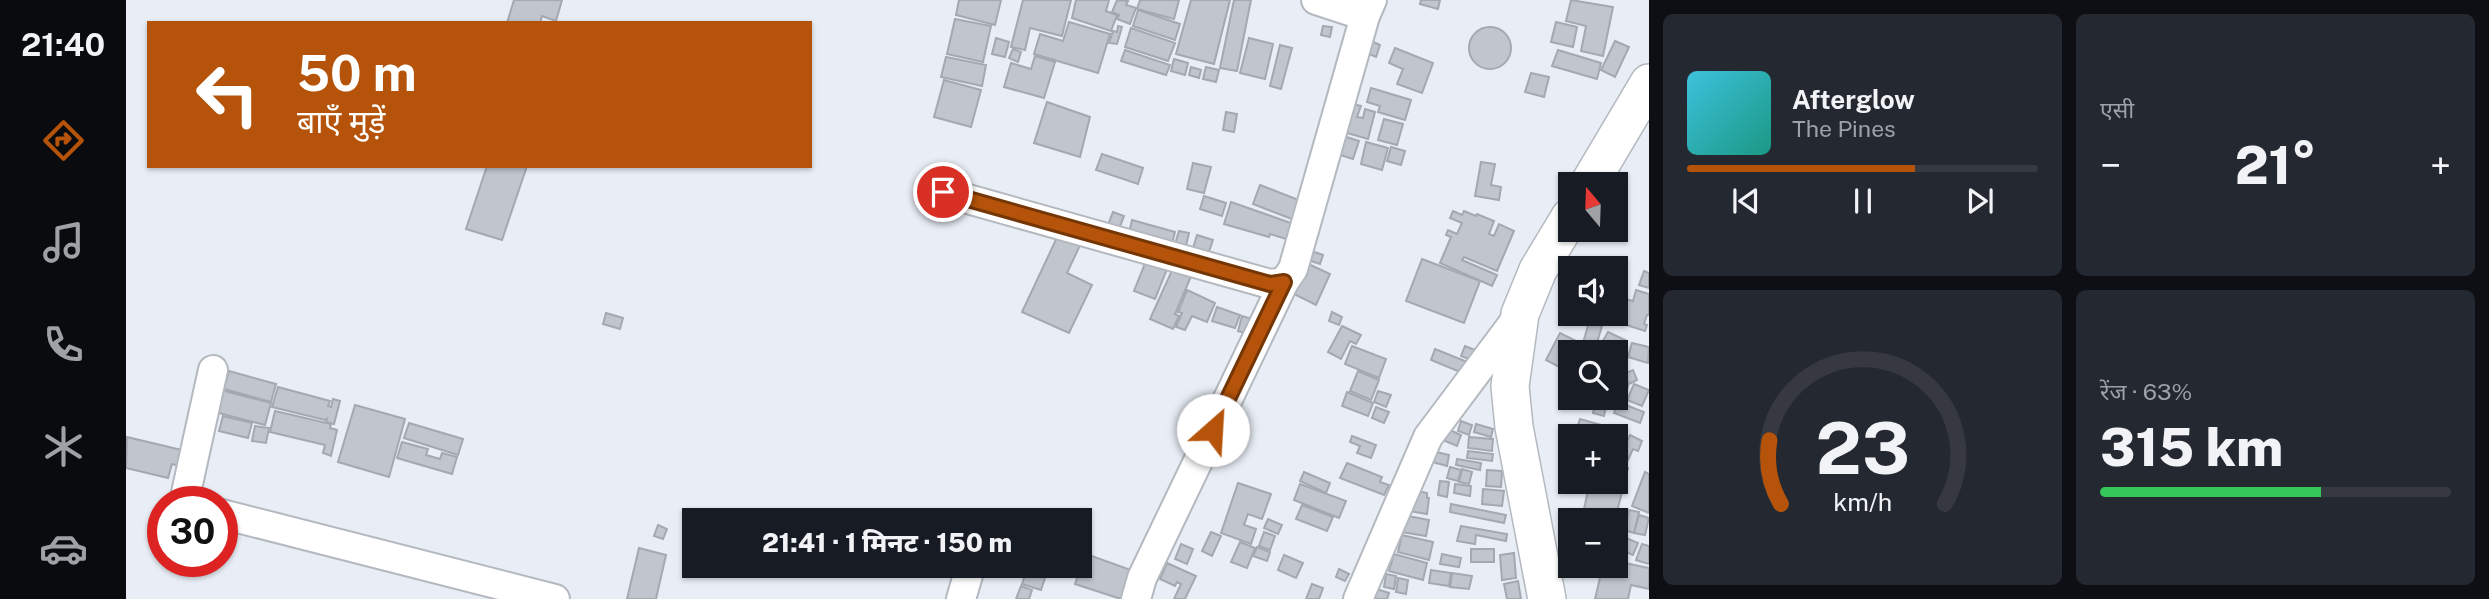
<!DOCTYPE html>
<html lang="hi">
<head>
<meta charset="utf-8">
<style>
  :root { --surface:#171b24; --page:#242831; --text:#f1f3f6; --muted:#9ea1a6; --line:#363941; --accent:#b45309 }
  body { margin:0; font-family:"Public Sans","Noto Sans Devanagari",sans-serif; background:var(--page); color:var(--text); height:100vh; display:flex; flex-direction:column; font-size:26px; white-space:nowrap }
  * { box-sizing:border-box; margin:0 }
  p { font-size:23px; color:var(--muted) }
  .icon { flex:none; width:38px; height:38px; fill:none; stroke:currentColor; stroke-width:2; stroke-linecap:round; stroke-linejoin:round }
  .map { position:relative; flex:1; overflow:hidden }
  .drawer { display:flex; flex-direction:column; gap:14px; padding:14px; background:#0d0f14; width:840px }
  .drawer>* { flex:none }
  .hud { position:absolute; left:21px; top:21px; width:665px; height:147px; border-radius:0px; box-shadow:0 2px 5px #0004; background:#b45309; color:#fff; overflow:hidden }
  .needle { width:46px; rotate:341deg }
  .fabs { position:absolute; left:1432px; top:172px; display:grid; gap:14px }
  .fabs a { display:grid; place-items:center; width:70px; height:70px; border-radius:0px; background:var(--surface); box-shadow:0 2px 5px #0004; font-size:35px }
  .speed { position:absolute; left:21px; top:486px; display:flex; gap:14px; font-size:35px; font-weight:700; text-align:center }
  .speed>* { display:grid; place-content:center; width:91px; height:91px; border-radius:50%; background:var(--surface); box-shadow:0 2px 5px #0004; line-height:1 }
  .speed .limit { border:10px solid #d22; background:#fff; color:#111 }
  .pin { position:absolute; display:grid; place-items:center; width:60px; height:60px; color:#fff; margin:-30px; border:4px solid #fff; border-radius:50%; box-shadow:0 2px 7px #0007 }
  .me { position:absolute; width:77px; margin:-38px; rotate:26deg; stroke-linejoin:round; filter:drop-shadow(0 0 5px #0008) }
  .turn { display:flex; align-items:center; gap:24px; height:147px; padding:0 35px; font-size:32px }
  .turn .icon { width:91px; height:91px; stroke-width:2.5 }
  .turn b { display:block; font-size:49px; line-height:60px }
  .big { font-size:52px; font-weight:800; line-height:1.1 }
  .drawer .tile { flex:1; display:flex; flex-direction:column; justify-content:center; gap:10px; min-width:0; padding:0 24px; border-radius:10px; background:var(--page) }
  .drawer .dial { align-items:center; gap:0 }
  .dial svg { height:182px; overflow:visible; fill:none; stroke:var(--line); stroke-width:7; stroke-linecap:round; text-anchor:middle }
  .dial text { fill:var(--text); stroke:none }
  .song { display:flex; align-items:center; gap:21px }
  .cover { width:84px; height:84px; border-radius:10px; background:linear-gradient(135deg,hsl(190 70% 55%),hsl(170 70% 35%)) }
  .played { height:7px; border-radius:4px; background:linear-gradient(90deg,var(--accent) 65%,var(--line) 65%) }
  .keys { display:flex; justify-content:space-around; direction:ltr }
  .heat { display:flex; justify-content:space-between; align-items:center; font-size:38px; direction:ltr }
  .charge { height:10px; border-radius:5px; background:linear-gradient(90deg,#34c759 63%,var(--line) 0) }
  .drawer .tiles { flex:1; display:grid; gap:14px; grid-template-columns:repeat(2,1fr) }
  .trip { position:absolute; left:556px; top:508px; width:410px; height:70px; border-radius:0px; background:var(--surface); box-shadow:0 2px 5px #0004; font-weight:800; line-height:70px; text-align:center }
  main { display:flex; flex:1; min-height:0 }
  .dock { display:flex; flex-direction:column; width:126px; justify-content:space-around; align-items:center; background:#090b0e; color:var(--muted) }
  .dock .icon { width:49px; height:49px }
  .dock .selected { color:var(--accent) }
  .dock b { font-size:32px; color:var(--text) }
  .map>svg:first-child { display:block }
  .building { fill:#c1c5cd; stroke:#a4a8b0; stroke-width:2 }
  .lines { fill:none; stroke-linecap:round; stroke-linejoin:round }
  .minor-casing { stroke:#b4b9c0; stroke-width:32 }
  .major-casing { stroke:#b4b9c0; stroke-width:40 }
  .minor { stroke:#fff; stroke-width:28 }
  .major { stroke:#fff; stroke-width:37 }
  .route-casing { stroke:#753606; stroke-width:18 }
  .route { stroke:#b45309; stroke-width:12 }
</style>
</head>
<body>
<main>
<nav class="dock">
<b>21:40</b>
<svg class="icon selected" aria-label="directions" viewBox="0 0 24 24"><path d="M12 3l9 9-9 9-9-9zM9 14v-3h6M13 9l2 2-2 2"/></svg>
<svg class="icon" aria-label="music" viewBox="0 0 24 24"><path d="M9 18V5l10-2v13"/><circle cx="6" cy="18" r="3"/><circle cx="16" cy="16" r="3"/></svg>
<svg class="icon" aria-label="phone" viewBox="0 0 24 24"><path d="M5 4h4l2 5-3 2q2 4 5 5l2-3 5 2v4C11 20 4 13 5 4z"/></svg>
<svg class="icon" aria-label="climate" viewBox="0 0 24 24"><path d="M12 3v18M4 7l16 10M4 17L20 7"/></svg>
<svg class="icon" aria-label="car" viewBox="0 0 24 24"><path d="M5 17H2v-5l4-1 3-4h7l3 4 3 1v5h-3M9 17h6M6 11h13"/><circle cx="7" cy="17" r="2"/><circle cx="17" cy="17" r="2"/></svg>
</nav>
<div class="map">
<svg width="1523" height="599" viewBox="0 0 1523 599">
  <rect width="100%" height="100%" fill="#e9eef6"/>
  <g class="building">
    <path d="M388,0H436L430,21L416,16L414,23H381Z"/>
    <path d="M833,0H875L869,25L830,15Z"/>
    <path d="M897,0H945L936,36L904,28L899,50L885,47Z"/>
    <path d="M950,0H983L980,11L991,15L985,31L946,18Z"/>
    <path d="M991,0L1002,1L1000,5L1010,8L1004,24L991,19L993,15L986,12Z"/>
    <path d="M1014,0H1053L1048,19L1011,9Z"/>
    <path d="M1065,0H1104L1088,64L1050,54Z"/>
    <path d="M1108,0H1125L1111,71L1094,68Z"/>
    <path d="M1295,0H1314L1312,9L1294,4Z"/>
    <path d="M1445,0L1487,7L1477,56L1455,51L1460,26L1440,21Z"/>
    <path d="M1012,10L1054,24L1049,40L1007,26Z"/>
    <path d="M829,19L865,26L857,62L821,54Z"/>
    <path d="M943,22L984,34L972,73L908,54L914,34L937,41Z"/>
    <path d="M1430,22L1451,27L1447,47L1425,42Z"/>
    <path d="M992,26L996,27L991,44L983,43L987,31L991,32Z"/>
    <path d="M1197,26L1206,27L1204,37L1195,35Z"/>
    <circle cx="1364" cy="48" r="21"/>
    <path d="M1005,28L1049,43L1042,61L999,47Z"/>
    <path d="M870,38L883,42L879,57L866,54Z"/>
    <path d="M1123,38L1147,44L1139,79L1114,73Z"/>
    <path d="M1241,39L1254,45L1250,57L1236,51Z"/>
    <path d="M1489,41L1503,47L1489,77L1475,70Z"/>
    <path d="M1154,45L1166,48L1155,89L1144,86Z"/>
    <path d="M1269,48L1307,63L1296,93L1271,84L1277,69L1263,63Z"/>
    <path d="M887,49L895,52L892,62L883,58Z"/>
    <path d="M999,50L1044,65L1040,75L995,61Z"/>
    <path d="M1432,50L1475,63L1471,79L1426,66Z"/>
    <path d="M909,56L929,62L918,98L878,87L885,63L905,69Z"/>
    <path d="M820,57L860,65L856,86L815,77Z"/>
    <path d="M1048,59L1062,63L1059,75L1045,71Z"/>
    <path d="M1065,67L1075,70L1073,78L1063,75Z"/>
    <path d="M1080,67L1093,70L1090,82L1077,79Z"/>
    <path d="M1405,73L1423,77L1418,97L1399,92Z"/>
    <path d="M818,80L855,90L845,127L808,117Z"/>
    <path d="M1245,88L1285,100L1279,120L1252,112L1254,106L1241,102Z"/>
    <path d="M921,102L964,117L954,157L908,143Z"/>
    <path d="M1226,104L1235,106L1231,117L1237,118L1239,109L1249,112L1242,139L1218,132Z"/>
    <path d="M1100,112L1111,114L1108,132L1097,130Z"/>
    <path d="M1258,119L1277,124L1271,145L1252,140Z"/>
    <path d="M1214,135L1233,141L1227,159L1208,153Z"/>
    <path d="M1240,142L1262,148L1256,170L1235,164Z"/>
    <path d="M1265,147L1279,151L1275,165L1261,161Z"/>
    <path d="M976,154L1017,168L1012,184L970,170Z"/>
    <path d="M1355,162L1369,164L1365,185L1375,187L1373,200L1349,196Z"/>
    <path d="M1067,163L1085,167L1078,193L1061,189Z"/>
    <path d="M361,166H401L376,240L340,229Z"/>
    <path d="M1134,185L1178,202L1171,221L1127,204Z"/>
    <path d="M1078,196L1100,203L1096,216L1074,209Z"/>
    <path d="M1105,202L1165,223L1160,239L1144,234L1143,237L1098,224Z"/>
    <path d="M1327,211L1336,215L1338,211L1350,216L1351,214L1368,221L1363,234L1368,236L1373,224L1388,231L1371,271L1338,257L1336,260L1371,275L1366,286L1314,263L1325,237L1320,235L1322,230L1331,234L1336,223L1324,218Z"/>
    <path d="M987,212L998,216L991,234L980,230Z"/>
    <path d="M1006,220L1049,232L1044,252L1002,237Z"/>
    <path d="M934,231L956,241L941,273L966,285L943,333L896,312Z"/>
    <path d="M1053,231L1063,233L1058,254L1047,251Z"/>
    <path d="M1071,235L1087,240L1080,260L1065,255Z"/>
    <path d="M1185,251L1197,255L1194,264L1182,260Z"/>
    <path d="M1022,256L1043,264L1029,299L1008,291Z"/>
    <path d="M1296,259L1354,281L1338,323L1280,301Z"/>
    <path d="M1178,262L1204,274L1190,305L1164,292Z"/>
    <path d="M1048,266L1066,274L1049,314L1053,316L1047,329L1024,319Z"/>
    <path d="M1518,271L1523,273V288L1513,285Z"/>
    <path d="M1061,290L1089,303L1081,322L1066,316L1059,330L1050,327L1056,313L1052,312Z"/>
    <path d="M1510,290L1523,294V315H1521L1518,324L1521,325L1519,331L1491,322L1499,299L1507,301Z"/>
    <path d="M1091,307L1114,315L1109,328L1086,321Z"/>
    <path d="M1206,312L1216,317L1213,325L1203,321Z"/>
    <path d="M480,313L497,318L494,329L477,324Z"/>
    <path d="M1116,316L1126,319L1122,334L1112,331Z"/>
    <path d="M1463,322L1476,326L1470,346L1457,343Z"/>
    <path d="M1216,326L1235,335L1230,344L1224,341L1215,359L1202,352Z"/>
    <path d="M1482,332L1499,340L1493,353L1475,344Z"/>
    <path d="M1434,333L1452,342L1446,352H1444V357L1437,369L1420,360Z"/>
    <path d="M1506,343L1523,347L1522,363L1502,357Z"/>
    <path d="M1226,346L1260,359L1253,378L1219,364Z"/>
    <path d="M1339,346L1349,350L1345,360L1335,356Z"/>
    <path d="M1309,349L1344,363L1339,374L1305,360Z"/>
    <path d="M1507,370L1511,380L1503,384L1498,374Z"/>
    <path d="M103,371L150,384L145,402L98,389Z"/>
    <path d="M1232,371L1253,380L1245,400L1224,391Z"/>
    <path d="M1491,383L1502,386L1498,402L1487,399L1489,397Z"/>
    <path d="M1508,384L1523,390L1516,406L1501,400Z"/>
    <path d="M152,387L204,401L202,406L205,407L207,399L214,401L208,424L200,422L201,419L199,420L146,407Z"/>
    <path d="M95,390L145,403L139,425L89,412Z"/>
    <path d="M1252,391L1265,395L1260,407L1248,402Z"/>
    <path d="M1221,392L1247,403L1242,416L1216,406Z"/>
    <path d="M1437,392L1444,393V397H1455L1452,406L1435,402Z"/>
    <path d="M1492,402L1518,412L1514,423L1488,413Z"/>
    <path d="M1469,403L1480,406L1478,416L1467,413Z"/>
    <path d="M229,405L279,419L263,477L212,462Z"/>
    <path d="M1250,407L1263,412L1258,423L1246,418Z"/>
    <path d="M149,411L205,424L204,428L211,430L205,456L197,453L199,445L144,432Z"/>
    <path d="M97,416L126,423L122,438L93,431Z"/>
    <path d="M1454,419L1475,425L1472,435L1455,430L1456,426L1452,425Z"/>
    <path d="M1335,421L1346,425L1343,435L1332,431Z"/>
    <path d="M283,423L337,439L332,455L278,438Z"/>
    <path d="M1350,424L1367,429L1365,437L1348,432Z"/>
    <path d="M129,426L143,428L140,443L126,441Z"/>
    <path d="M1317,427L1335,435L1331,446L1312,438Z"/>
    <path d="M1504,435L1516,441L1512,451L1507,449L1502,460L1494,457Z"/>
    <path d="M1226,436L1250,445L1245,458L1231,453L1234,446L1224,442Z"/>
    <path d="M1,437L60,451L57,467L46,464L42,478L0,468Z"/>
    <path d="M1343,437L1367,439L1366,451L1342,448Z"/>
    <path d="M276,442L302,449L300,455L314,459L316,453L331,457L326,474L271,458Z"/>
    <path d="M1306,451L1323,455L1321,466L1303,461Z"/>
    <path d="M1342,451L1367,454L1366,461L1341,458Z"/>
    <path d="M1331,459L1355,463L1354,470L1330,465Z"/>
    <path d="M1221,463L1256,477L1254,482L1263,485L1258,495L1214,478Z"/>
    <path d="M1489,465L1502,468L1490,516L1458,509L1464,481H1489Z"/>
    <path d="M1324,467L1335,470L1332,481L1321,478Z"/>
    <path d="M1336,469L1346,472L1343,484L1333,482Z"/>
    <path d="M1361,470L1376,471L1375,487L1360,486Z"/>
    <path d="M1178,472L1204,483L1200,493L1174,481Z"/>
    <path d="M1519,472L1523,474V513L1506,506Z"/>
    <path d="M1314,481L1323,482L1321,497L1312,495Z"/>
    <path d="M1112,483L1145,494L1136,519L1122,514L1118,525L1130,529L1125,544L1095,533Z"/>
    <path d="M1174,484L1220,501L1213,518L1168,500Z"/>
    <path d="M1329,484L1345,486L1344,496L1328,493Z"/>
    <path d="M1357,489L1378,491L1376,506L1356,504Z"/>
    <path d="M1287,490L1301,493V498H1303L1301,514L1277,510Z"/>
    <path d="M1325,504L1380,515L1378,523L1324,512Z"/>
    <path d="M1176,505L1207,517L1201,531L1170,519Z"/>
    <path d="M1503,510L1513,512L1508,533L1498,530Z"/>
    <path d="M1272,514L1303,520L1300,536L1269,531Z"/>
    <path d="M1513,515L1523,518L1519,535L1508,533Z"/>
    <path d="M1142,519L1156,525L1152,534L1138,528Z"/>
    <path d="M532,525L541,529L537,539L528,536Z"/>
    <path d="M1335,526L1381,534L1380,541L1350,535L1349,544L1331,541Z"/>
    <path d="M1085,532L1095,536L1086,556L1076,551Z"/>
    <path d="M1138,532L1149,536L1144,550L1133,546Z"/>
    <path d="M1276,535L1307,542L1303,560L1272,552Z"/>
    <path d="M1500,538L1512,543L1507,555L1495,550Z"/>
    <path d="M1114,542L1129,548L1121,568L1105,562Z"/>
    <path d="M1055,544L1067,549L1061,564L1049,559Z"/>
    <path d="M1516,544L1523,546V564L1510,560Z"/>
    <path d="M1131,547L1144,552L1141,561L1127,556Z"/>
    <path d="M513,548L540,555L530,599H501Z"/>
    <rect x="1345" y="549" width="23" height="13"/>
    <path d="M1388,553L1390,578L1376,580L1374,555Z"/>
    <path d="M960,554L1005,570L995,599L949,584Z"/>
    <path d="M1268,554L1301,563L1297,580L1263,571Z"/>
    <path d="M1316,554L1335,558L1333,567L1314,564Z"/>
    <path d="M1158,555L1177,563L1170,578L1152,570Z"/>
    <path d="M1489,561L1523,568V589L1505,585L1502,599H1469L1477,565H1489Z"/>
    <path d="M1041,563L1070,576L1059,599H1048L1055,584L1051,582L1049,586L1034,579Z"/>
    <path d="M904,565H926L923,575L910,571L911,568Z"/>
    <path d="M901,569L920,575L915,590L896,584Z"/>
    <path d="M1213,569L1223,574L1219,581L1210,577Z"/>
    <path d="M1305,570L1325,573L1323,586L1303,583Z"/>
    <path d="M1326,573L1346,576L1343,589L1324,587Z"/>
    <path d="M1260,574L1270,576L1268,589L1258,587Z"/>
    <path d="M1272,578L1282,580L1280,594L1270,592Z"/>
    <path d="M1392,581L1395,599H1381L1378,584Z"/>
    <path d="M1186,584L1197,588L1193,599H1180Z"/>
    <path d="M895,586L906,590L903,599H890Z"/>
    <path d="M1247,588L1263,593L1261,599H1243Z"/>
  </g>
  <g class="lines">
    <defs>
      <g id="minor">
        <path d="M1190,0L1239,16"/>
        <path d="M817,192L1144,284L1158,282L1167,269L1239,16L1246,0"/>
        <path d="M58,502L87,370"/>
        <path d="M96,514L429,599"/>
        <path d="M835,599L845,565"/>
        <path d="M1010,599L1016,578L1158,282"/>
        <path d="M1232,599L1302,437L1394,314"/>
      </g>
      <g id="major">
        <path d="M1463,184L1523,83"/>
        <path d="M1421,599L1388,427L1384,386L1394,314L1412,270L1444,217"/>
      </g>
    </defs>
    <use href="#minor" class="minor-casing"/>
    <use href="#major" class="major-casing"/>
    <use href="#minor" class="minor"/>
    <use href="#major" class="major"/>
  </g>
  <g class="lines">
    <defs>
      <path id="route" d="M817,192L1144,284L1158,282L1087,430"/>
    </defs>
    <use href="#route" class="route-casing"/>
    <use href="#route" class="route"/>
  </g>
</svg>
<div class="fabs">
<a><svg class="needle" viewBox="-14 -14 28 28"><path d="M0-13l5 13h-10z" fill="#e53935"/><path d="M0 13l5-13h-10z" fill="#9ea1a6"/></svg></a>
<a><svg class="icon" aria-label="sound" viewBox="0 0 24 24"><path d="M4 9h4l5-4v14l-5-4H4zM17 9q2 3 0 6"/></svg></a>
<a><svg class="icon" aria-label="search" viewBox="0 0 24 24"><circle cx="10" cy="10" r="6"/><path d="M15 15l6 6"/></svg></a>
<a>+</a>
<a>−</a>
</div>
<div class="speed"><div class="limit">30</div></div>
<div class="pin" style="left:817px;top:192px;background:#d93025"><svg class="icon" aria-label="arrive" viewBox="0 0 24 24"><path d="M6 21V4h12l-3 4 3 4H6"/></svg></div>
<svg class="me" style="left:1087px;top:430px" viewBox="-20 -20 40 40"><circle r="19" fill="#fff"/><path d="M0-13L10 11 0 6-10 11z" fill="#b45309"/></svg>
<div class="trip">21:41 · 1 मिनट · 150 m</div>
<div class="hud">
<div class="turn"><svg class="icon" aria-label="left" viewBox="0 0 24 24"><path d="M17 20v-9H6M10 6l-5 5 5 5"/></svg><div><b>50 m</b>बाएँ मुड़ें</div></div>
</div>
</div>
<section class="drawer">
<div class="tiles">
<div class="tile">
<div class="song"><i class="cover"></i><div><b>Afterglow</b><p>The Pines</p></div></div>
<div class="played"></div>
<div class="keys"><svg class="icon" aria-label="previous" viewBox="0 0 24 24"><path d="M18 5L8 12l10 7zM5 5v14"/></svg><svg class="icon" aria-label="pause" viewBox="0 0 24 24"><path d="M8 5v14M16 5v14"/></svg><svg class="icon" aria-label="next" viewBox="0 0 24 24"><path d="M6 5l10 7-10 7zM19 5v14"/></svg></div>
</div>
<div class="tile"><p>एसी</p>
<div class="heat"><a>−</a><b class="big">21°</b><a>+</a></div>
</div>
<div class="tile dial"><svg viewBox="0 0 100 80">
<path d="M14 69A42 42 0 1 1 86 69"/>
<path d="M14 69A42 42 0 0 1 9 41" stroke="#b45309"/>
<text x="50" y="56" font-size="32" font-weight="700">23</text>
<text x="50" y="72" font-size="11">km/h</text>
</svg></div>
<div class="tile"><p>रेंज · 63%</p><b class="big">315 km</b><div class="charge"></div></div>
</div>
</section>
</main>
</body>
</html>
